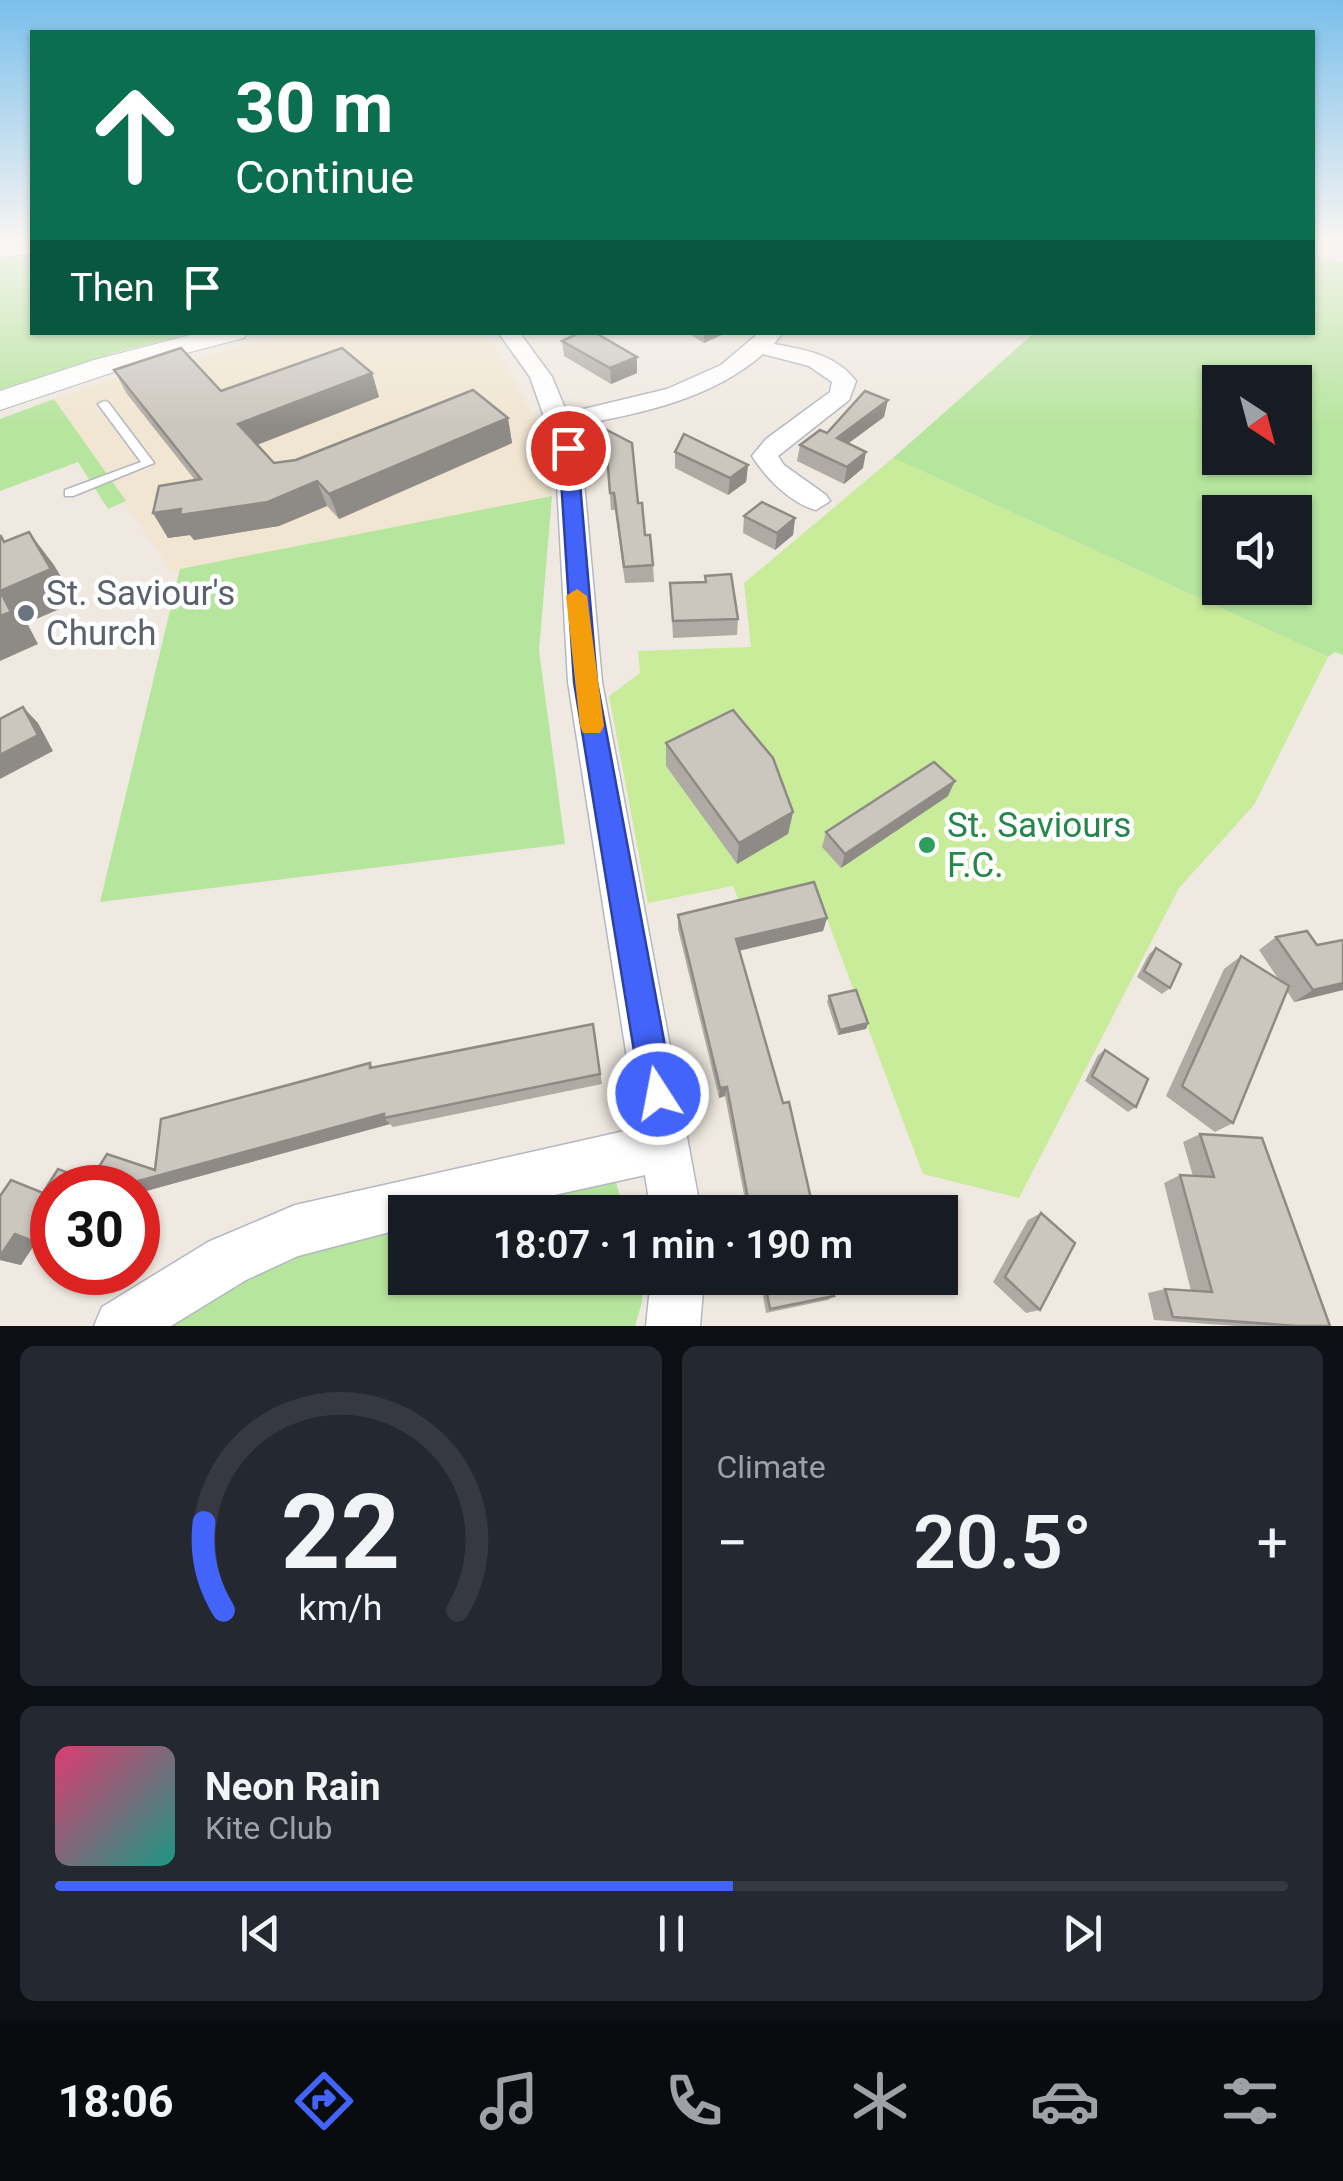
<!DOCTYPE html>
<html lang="en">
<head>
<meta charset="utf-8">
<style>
  :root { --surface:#171b24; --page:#242831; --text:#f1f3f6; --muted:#9ea1a6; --line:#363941; --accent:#4264fb }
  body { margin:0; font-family:Roboto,sans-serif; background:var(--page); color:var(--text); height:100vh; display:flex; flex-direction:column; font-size:38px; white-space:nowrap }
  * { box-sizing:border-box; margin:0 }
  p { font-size:32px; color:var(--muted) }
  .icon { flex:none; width:55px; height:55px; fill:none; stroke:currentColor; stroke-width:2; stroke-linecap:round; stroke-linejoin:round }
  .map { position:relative; height:1326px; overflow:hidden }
  .sheet { display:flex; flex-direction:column; gap:20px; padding:20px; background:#0d0f14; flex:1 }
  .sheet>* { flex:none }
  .hud { position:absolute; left:30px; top:30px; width:1285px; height:305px; border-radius:0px; box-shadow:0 2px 8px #0004; background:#0b6e4f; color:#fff; overflow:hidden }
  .needle { width:65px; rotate:144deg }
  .buttons { position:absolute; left:1202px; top:365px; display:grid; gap:20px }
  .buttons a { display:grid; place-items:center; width:110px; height:110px; border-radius:0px; background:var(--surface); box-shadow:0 2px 8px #0004; font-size:50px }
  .speed { position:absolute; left:30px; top:1165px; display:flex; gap:20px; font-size:50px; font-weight:700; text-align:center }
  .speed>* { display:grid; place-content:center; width:130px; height:130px; border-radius:50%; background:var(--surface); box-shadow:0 2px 8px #0004; line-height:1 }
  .speed .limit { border:15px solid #d22; background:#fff; color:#111 }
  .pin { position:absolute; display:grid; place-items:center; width:85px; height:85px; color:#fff; margin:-42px; border:5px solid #fff; border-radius:50%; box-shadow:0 2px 10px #0007 }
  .me { position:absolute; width:110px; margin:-55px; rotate:349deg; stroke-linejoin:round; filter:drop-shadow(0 0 8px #0008) }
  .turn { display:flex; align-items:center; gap:35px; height:210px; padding:0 40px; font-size:45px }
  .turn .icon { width:130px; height:130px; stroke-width:2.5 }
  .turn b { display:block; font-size:70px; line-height:85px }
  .then { display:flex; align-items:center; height:95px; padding:0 40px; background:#0003; gap:20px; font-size:38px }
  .big { font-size:75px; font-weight:600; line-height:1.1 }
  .sheet .tile { flex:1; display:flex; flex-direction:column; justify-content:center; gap:15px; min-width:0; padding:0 35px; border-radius:15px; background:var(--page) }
  .sheet .dial { align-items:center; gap:0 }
  .dial svg { height:260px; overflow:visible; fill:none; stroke:var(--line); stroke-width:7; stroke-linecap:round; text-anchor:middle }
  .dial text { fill:var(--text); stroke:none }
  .song { display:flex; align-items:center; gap:30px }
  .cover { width:120px; height:120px; border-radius:15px; background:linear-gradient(135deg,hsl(340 70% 55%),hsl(170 70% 35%)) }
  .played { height:10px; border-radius:5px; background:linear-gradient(90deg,var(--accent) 55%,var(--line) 55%) }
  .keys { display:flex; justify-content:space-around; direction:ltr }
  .heat { display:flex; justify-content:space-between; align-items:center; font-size:55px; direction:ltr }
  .sheet .tiles { flex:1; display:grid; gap:20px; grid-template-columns:1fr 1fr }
  .tile:last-child { grid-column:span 2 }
  .trip { position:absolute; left:388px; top:1195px; width:570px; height:100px; border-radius:0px; background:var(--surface); box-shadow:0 2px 8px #0004; font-weight:600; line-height:100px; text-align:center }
  .tabs { display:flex; height:160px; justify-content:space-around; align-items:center; background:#090b0e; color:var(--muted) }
  .tabs .icon { width:70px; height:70px }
  .tabs .active { color:var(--accent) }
  .tabs b { font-size:45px; color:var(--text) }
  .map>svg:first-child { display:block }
  .education { fill:#f0e6d1 }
  .green { fill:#b6e59e; fill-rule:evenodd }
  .pitch { fill:#c9ec9a }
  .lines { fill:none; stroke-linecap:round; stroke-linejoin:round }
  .service-casing { stroke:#b4b7c1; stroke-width:3 }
  .minor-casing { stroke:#b4b7c1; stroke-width:3 }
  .tertiary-casing { stroke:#b4b7c1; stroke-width:2 }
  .service { fill:#fff; fill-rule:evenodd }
  .minor { fill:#fff; fill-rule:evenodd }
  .tertiary { fill:#fff; fill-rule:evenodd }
  .wall { fill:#afaba4 }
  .shaded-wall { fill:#8e8b86 }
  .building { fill:#cbc7bf; stroke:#8e8b86; stroke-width:2.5 }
  .route { fill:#4264fb; stroke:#2b41a3; stroke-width:2.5 }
  .slow { fill:#f59e0b }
  .worship-dot { fill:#6b7280; stroke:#fff; stroke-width:4 }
  .leisure-dot { fill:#2e9e5b; stroke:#fff; stroke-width:4 }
  .labels { text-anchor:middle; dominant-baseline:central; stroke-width:9; stroke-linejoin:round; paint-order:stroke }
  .worship-label { font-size:35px; fill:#5b616d; stroke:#fff; text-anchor:start }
  .leisure-label { font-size:35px; fill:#27864d; stroke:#fff; text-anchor:start }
</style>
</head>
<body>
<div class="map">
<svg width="1343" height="1326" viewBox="0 0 1343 1326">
  <rect width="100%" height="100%" fill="#efe9e1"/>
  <path class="education" d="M293,333H479L497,348L549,447L552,496L171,571L54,399L120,377Z"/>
  <g class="green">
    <path d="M32,255V332L193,333L117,352L0,390V259Z"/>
    <path d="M1313,255L1343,263V655L1335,652L1328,657L893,458L1034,333L1312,332ZM1220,382H1295V458H1220ZM1220,512H1295V588H1220Z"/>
    <path d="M54,399L126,501L108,509L78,462L0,491V419Z"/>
    <path d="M552,496L539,651L565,844L100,902L180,569Z"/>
    <path d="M615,1179L622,1203L642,1205V1212H472Z"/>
    <path d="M405,1228V1278H642V1302L635,1326H165L293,1254Z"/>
  </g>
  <path class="pitch" d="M893,458L1328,657L1254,805L1179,888L1019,1198L923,1174L816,890L741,906L733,886L648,903L609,696L640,673L638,651L751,647L744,583Z"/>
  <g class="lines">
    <defs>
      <path id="service" d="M104,401L108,402L154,463L73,496H65V490L141,462L98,404Z"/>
      <g id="minor">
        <path d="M498,332H519L552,377L567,413L667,389L721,365L760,332H783L774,344C805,350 836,354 856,381L849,400L778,456L784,465L826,495L830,501L816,510C790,503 766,478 752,456L766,439L830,392L832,382L809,366L763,354C710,400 639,414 572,426L581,448L602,682L701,1212H651L645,1175L477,1212H405V1228L298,1256L246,1280L171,1326H94L102,1307L208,1242L295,1205L638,1128L568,682L555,448L530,377Z"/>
        <path d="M651,1278H704L700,1326H646Z"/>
      </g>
      <g id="tertiary">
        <path d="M32,240V254L0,257V243Z"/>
        <path d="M202,332H248L244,338L114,372L0,410V391L94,360Z"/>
      </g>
    </defs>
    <use href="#service" class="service-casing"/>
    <use href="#minor" class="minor-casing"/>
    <use href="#tertiary" class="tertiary-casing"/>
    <use href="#service" class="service"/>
    <use href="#minor" class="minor"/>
    <use href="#tertiary" class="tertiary"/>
  </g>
  <g class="wall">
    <path d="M1312,240H1325L1320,246L1312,244Z"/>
    <path d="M686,332H728L704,343Z"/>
    <path d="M562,341L637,373L611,384L564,356Z"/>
    <path d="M114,370L221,391L372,373L379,397L257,445L274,463L508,418L512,443L339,519L327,506L279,526L194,540L190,535L168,538L153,513L195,480L127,394Z"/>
    <path d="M884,417L848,443L863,468L844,484L797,461L800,445L827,433Z"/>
    <path d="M605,429L638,503L653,565L654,582L625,583L615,510H611Z"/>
    <path d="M675,452L748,465L746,482L728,495L675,468Z"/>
    <path d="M744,516L795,518L793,535L775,550L743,533Z"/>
    <path d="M705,576L738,619L737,635L673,638L670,583L705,582Z"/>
    <path d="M666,743L793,812L788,834L737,864L666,766Z"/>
    <path d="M948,796L841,868L822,847L826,832Z"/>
    <path d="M678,915L827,918L823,931L739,950L814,1212H757L756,1209L747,1210L725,1096L719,1098L678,929Z"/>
    <path d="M1276,937L1343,990L1294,1002L1287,991L1233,1123L1215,1132L1166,1096L1224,969L1241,956L1279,980L1259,950Z"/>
    <path d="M1156,948L1170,988L1162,994L1137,977L1149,954Z"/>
    <path d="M829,996L868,1023L866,1029L838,1035L827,1002Z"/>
    <path d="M593,1024L602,1084L393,1127L390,1124L146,1191L138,1205V1188H52V1248L36,1242L21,1265L0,1260V1196L11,1180L43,1192L58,1169L90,1181L107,1154L155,1170L161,1119L370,1063L373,1067Z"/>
    <path d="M1105,1050L1136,1107L1128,1112L1085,1081L1098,1055Z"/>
    <path d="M1200,1134L1330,1326H1237L1154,1320L1148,1293L1165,1289L1191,1291L1164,1183L1180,1175L1193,1176L1183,1142Z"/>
    <path d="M1041,1213L1040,1310L1026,1313L993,1282L1028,1220Z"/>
    <path d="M760,1278H829L834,1296L828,1300L766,1313Z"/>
    <path d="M919,1278H940L954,1290L923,1295Z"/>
  </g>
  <g class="shaded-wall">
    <path d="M704,332H728L704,343Z"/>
    <path d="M637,357V373L611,384L610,368Z"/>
    <path d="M372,373L379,397L249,448L238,424Z"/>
    <path d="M888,400L884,417L834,454L837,438Z"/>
    <path d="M508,418L512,443L339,519L329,494Z"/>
    <path d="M866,452L863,468L844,484L847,467Z"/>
    <path d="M748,465L746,482L728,495L730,478Z"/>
    <path d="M317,481L327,506L279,526L194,540L190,535L168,538L153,513Z"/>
    <path d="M795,518L793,535L775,550L777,533Z"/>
    <path d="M29,532L54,565L76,602L27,623L38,644L0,661V591Z"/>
    <path d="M23,707L38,723L53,751L0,779V755Z"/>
    <path d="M955,781L948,796L841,868L845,854Z"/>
    <path d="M793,812L788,834L737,864L739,843Z"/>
    <path d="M827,918L823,931L734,952L736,939Z"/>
    <path d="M1343,983V990L1294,1002L1313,990Z"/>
    <path d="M868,1023L866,1029L838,1035L840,1030Z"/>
    <path d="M727,1087L725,1096L719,1098L720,1088Z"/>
    <path d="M384,1114V1118L390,1124L146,1191L138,1205V1188H125L127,1184Z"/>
    <path d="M15,1234L38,1239L21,1265L0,1260V1256Z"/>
  </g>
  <g class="building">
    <path d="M581,332H594L637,357L610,368L562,341Z"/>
    <path d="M181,348L221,391L342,348L372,373L238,424L274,463L296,460L473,390L508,418L329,494L317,481L268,502L180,515L181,509L153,513L159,486L201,479L114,370Z"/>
    <path d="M865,391L888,400L837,438L866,452L847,467L800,445L820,430L827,433Z"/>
    <path d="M605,429L632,443L638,503H642L645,535H650L653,565L624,567L614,493H610Z"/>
    <path d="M684,434L748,465L730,478L675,452Z"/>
    <path d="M762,502L795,518L777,533L744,516Z"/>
    <path d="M29,532L51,569L0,591V537L1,536L4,542Z"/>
    <path d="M731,574L738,619L673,621L670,583L706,582L705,576Z"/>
    <path d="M0,591L11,612L0,616Z"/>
    <path d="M23,707L38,735L0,755V719Z"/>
    <path d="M733,710L773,758L793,812L739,843L666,743Z"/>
    <path d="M934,762L955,781L845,854L826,832Z"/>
    <path d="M814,882L827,918L736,939L783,1103L789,1102L814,1212H761L759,1202L749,1204L727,1087L720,1088L678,915Z"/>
    <path d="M1307,931L1317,945L1343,940V983L1313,990L1276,937Z"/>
    <path d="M1156,948L1181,964L1170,988L1144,971Z"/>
    <path d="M1241,956L1289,986L1233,1123L1182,1086Z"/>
    <path d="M856,990L868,1023L840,1030L829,996Z"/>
    <path d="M593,1024L600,1074L384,1118V1114L127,1184L125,1188H52V1240L48,1247L15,1234L0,1256V1196L11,1180L43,1193L58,1169L90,1181L107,1154L155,1170L161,1119L370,1063V1068Z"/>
    <path d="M1105,1050L1148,1079L1136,1107L1092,1076Z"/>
    <path d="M1200,1134L1262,1138L1330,1326H1298L1173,1317L1165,1289L1212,1292L1180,1175L1214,1177Z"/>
    <path d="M1041,1213L1075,1243L1040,1310L1005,1277Z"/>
    <path d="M940,1234L954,1290L927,1293L924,1278H940Z"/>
    <path d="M764,1278H829L834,1296L770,1309Z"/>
  </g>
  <linearGradient id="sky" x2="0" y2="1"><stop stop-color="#7abfeb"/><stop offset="0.56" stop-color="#f8f5f2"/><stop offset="1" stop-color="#f8f5f2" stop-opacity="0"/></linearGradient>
  <rect width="1343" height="426" fill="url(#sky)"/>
  <path class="route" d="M568,442L577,448L597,682L674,1094L669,1106L658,1110L646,1106L641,1094L574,682L559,448Z"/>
  <path class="slow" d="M577,589L587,596L604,726L600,733H583L580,726L566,596Z"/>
  <circle class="worship-dot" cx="26" cy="613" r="10"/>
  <circle class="leisure-dot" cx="927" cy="845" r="10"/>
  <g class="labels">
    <g class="worship-label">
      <text x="46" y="593">St. Saviour's<tspan x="46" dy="40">Church</tspan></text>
    </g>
    <g class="leisure-label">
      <text x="947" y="825">St. Saviours<tspan x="947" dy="40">F.C.</tspan></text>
    </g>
  </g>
</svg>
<div class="buttons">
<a><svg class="needle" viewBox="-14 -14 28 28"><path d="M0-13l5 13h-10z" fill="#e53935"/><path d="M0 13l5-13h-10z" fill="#9ea1a6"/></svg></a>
<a><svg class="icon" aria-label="sound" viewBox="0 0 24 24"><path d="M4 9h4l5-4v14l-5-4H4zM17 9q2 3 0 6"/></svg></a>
</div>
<div class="speed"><div class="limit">30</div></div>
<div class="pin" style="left:568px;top:448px;background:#d93025"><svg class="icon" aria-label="arrive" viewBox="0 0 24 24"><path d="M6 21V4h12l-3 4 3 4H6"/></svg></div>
<svg class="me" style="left:658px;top:1094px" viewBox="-20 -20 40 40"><circle r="17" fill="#4264fb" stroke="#fff" stroke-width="3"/><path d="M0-11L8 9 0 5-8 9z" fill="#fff"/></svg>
<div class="trip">18:07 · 1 min · 190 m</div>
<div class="hud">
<div class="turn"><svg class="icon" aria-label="ahead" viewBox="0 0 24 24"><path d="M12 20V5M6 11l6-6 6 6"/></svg><div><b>30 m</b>Continue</div></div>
<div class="then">Then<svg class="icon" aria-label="arrive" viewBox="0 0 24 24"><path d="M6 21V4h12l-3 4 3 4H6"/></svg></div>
</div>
</div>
<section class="sheet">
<div class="tiles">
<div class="tile dial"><svg viewBox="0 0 100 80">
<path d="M14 69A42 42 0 1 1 86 69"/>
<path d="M14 69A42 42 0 0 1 8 42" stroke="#4264fb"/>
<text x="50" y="56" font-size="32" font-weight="700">22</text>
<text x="50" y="72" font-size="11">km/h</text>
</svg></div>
<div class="tile"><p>Climate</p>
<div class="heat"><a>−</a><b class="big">20.5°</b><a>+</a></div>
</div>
<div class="tile">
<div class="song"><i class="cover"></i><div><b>Neon Rain</b><p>Kite Club</p></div></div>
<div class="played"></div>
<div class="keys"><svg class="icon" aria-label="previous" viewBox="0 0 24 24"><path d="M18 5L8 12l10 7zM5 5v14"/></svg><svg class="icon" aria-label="pause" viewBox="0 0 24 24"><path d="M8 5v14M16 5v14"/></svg><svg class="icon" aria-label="next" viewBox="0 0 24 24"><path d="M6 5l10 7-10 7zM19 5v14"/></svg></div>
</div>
</div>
</section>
<nav class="tabs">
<b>18:06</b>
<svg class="icon active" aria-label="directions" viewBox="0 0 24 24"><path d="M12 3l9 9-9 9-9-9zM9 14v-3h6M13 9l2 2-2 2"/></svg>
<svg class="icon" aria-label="music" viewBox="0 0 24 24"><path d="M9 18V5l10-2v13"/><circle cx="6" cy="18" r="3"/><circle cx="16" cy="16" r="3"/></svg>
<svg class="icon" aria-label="phone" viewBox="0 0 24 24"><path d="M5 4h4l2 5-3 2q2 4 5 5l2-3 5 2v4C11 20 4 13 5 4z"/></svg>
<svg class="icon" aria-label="climate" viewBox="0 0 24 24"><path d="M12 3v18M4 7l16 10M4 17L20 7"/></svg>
<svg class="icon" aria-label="car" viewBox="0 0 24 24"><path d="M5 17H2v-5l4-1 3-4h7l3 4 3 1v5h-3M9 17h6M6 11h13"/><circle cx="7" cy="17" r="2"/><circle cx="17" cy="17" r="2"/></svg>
<svg class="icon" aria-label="filters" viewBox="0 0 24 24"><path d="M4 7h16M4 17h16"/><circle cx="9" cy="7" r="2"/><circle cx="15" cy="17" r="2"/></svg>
</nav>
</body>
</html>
